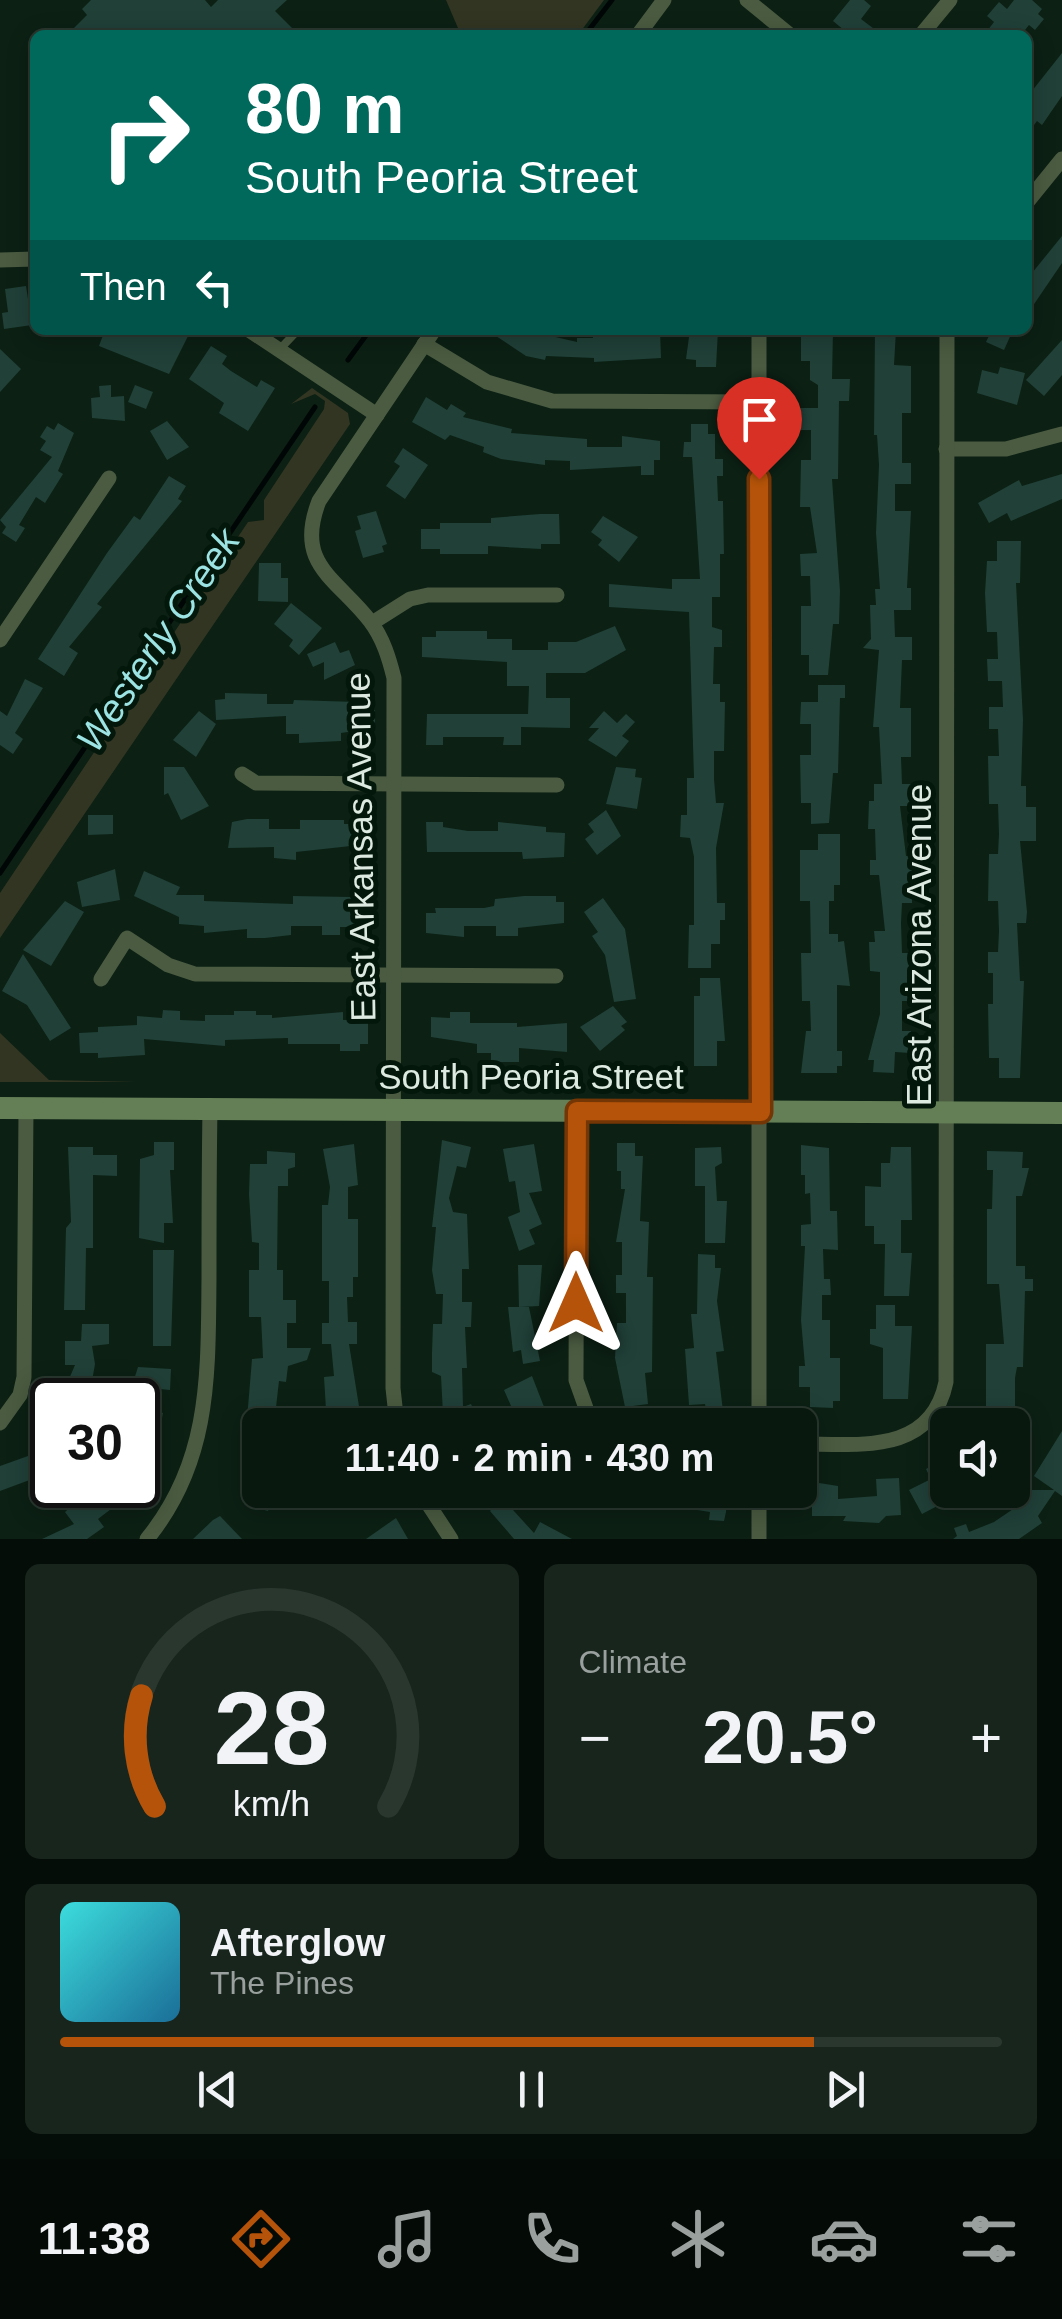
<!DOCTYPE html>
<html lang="en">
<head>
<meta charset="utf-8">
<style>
  :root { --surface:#09180f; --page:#17251d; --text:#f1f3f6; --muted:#99a09e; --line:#29372f; --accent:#b45309 }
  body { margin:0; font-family:Helvetica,sans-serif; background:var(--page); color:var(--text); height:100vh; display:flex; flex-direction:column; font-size:38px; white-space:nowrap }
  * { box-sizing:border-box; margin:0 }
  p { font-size:32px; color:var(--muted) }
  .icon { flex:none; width:55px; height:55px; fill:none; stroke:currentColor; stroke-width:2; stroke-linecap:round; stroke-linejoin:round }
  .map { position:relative; height:1539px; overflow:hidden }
  .panel { display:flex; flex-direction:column; gap:25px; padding:25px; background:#050d08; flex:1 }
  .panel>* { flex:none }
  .top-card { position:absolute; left:30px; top:30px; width:1002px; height:305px; border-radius:15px; box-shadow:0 5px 25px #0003,0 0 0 2px var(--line); background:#00695c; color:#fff; overflow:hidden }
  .controls { position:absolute; left:930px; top:1408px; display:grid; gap:20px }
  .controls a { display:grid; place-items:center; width:100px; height:100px; border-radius:15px; background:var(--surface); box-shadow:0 5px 25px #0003,0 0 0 2px var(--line); font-size:50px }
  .speed { position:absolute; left:30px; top:1378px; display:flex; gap:20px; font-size:50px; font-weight:700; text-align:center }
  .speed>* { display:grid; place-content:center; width:130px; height:130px; border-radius:50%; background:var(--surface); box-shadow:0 5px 25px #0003,0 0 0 2px var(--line); line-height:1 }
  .speed .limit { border:5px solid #111; border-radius:15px; background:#fff; color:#111 }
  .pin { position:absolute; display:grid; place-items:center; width:85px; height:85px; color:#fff; margin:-102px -42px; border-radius:50% 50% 50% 0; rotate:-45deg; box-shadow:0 0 10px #0007 }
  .pin .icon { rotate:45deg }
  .me { position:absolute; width:110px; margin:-55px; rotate:0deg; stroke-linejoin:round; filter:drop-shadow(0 0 8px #0008) }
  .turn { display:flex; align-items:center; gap:35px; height:210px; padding:0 50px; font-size:45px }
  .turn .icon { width:130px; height:130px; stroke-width:2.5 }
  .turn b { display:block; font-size:70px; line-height:85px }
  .then { display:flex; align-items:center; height:95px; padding:0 50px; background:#0003; gap:20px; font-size:38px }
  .big { font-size:75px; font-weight:700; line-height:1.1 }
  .panel .card { flex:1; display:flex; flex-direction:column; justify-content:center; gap:15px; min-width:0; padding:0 35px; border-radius:15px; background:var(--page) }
  .panel .dial { align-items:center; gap:0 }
  .dial svg { height:260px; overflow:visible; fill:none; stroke:var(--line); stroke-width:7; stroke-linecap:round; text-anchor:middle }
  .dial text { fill:var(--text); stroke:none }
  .song { display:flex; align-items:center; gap:30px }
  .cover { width:120px; height:120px; border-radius:15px; background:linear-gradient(135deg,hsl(180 70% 55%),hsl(200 70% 35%)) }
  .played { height:10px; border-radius:5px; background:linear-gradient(90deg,var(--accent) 80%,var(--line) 80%) }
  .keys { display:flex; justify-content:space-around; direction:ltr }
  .heat { display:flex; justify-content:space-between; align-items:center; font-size:55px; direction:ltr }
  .panel .tiles { flex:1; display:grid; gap:25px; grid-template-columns:1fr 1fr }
  .card:last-child { grid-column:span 2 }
  .trip { position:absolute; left:242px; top:1408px; width:575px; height:100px; border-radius:15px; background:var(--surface); box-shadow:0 5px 25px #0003,0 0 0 2px var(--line); font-weight:700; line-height:100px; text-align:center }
  .dock { display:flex; height:160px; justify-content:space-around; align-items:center; background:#040a06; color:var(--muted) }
  .dock .icon { width:70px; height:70px }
  .dock .active { color:var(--accent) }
  .dock b { font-size:45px; color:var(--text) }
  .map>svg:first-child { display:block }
  .green { fill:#323522 }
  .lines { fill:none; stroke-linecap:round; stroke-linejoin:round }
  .stream { stroke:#000606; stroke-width:5 }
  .building { fill:#204038 }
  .service { stroke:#4a5b41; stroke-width:8 }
  .minor { stroke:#4a5b41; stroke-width:15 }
  .secondary { stroke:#647f56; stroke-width:22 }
  .route-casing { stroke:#753606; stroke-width:25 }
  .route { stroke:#b45309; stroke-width:18 }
  .labels { text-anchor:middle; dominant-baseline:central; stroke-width:10; stroke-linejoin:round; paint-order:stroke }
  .street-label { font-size:35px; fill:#ddeae1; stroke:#04170b }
  .water-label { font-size:38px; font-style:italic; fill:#9ce3e3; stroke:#04170b }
</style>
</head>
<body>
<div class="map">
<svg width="1062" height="1539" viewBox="0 0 1062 1539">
  <rect width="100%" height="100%" fill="#0c2014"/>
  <g class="green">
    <path d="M446,0H604L578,35H461Z"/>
    <path d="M312,388L348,413L350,424L0,938V893L248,522L264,520V500L324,409L325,401L315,394L291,404Z"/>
    <path d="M0,1033L49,1080L138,1082H0Z"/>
  </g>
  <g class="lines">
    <g class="stream">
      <path d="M585,35L612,0"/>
      <path d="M348,360L370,330"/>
      <path d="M0,873L315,407"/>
    </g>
  </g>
  <g class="building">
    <path d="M91,0H205L211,7L218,0H287L275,11L299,35H67L87,15L82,9Z"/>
    <path d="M850,0H864L871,6L861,19L882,35H850L833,21Z"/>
    <path d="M1014,0H1032L1042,9L1038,14L1044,19L1035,30L1029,25L1021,35H984L994,22L987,16L999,2L1007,9Z"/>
    <path d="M1062,53V96L1042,125L1037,121L1028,133V96Z"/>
    <path d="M1062,236V263L1028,313V278Z"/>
    <path d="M26,286L32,325L4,329L2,313L8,312L5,289Z"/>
    <path d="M105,330H181L189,334L169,374L99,346Z"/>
    <path d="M487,330H545L552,332L551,336L577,342V338H593V333L660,330L661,358L594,362V358L546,356L545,360L526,356Z"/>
    <path d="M690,330H718L716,367H696V360L686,359Z"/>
    <path d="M801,330H833L832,379H850L849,401H839L838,479H832L840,591L839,624H833L828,675H809V655H801V606H811L810,576H801L800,554L817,553L810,507H800L801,460H811V430H800V408H818V385L810,380V361H801Z"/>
    <path d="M875,330H896L894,365L911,366V413H902V463H911V484H895V511H911L907,588H911V610H894L895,637H912V660H902L900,708H911V757H901L902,784H911V806H900L906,856H912V903H902L901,923L902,953H912V1001H902V1031H911L910,1053L895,1052L894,1073L873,1072L874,1060H868L880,1014V972L870,971L869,942H875L874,931H885L879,875H870V860H876L875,829H868L869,801H874V784H882L879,727H873L879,650L863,648L871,639L870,605H876L875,589H880L876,533L879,465L877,435H874Z"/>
    <path d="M992,330H1013L1004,350L986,342Z"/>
    <path d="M1062,340V375L1044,396L1026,380Z"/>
    <path d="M211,346L227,356L222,364L231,371L257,387L261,380L275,388L248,431L219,413L224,403L189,379Z"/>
    <path d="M0,349L21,369L0,392Z"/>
    <path d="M1000,367L1025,373L1017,405L977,393L982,370L998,374Z"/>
    <path d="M111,385V397L124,396L125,421L92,418L91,398L100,397L99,386Z"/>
    <path d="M135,385L153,392L146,409L128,402Z"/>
    <path d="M426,397L447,410L451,404L466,413L463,417L512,429L511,433L587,439V447H622V436L660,441V460H654V475H641V466L570,470V461L545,460V465L501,459L483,452L484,447L450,435L445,440L412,422Z"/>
    <path d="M167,421L189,447L167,460L150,431Z"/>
    <path d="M58,423L74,433L58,471L63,474L45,503L36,497L19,525L25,528L16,542L2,533L6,527L0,520L52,457L40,450L46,441L40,437L47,426L54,430Z"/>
    <path d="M691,424H708V434H715V459H723V476H717L718,501H723L724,554H720V597H712V627L722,630V647H714L713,684H720V702H725L724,751H714V779L716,803H724L716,848L717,903H725V920H720V944H711V968H688L689,925H694V857L690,838L680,837L681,815H687V778H694L689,612L609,607V584L672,589V579H700L692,457H683L684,442H691Z"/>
    <path d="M403,448L428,465L405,499L386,486L400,466L394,462Z"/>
    <path d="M1062,474V499L1011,521L1007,513L989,523L978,503L1019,480L1022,486Z"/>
    <path d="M169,476L186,486L178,499L182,501L97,604L102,607L69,647L78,653L64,676L38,659L107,553L134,516L140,520Z"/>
    <path d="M376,511L387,544L382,546L384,552L363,558L355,531L361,529L357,516Z"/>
    <path d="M540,514H559L560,544H541V549L488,546V554H440V549H421V529H440V523H491V518Z"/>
    <path d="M603,516L638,537L619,562L598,545L602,540L591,532Z"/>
    <path d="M997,541H1021L1020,583H1016L1023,720L1021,786H1026V807H1036V841H1020L1027,912L1026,923H1017L1020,981H1024L1020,1078H999V1058H989L988,1004H993V973H988V952H998L999,931L998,901H988L989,854H998L999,834L998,804H989L988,756H999L998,729H989V707H1003L1002,681H988L987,659H998L997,632H987L985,593L987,561H997Z"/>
    <path d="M259,563H281V578H288V602L258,601Z"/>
    <path d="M291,603L322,628L299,655L289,646L293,640L274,624Z"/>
    <path d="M615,626L626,650L585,673H546V698H570V728L521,727V745H503L504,737H443V745H426L427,714H528L529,686H507V662L422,657V637H436V631H487V639H512V650H548V642H576Z"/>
    <path d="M335,642L340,653L349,650L355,665L324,680V662L313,667L307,654Z"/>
    <path d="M25,679L43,688L15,733L23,739L13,754L0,745V711L7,716Z"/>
    <path d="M818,685H845V698H840L838,773H833L829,823L811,824V803H801L800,755H811V724H800L801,702H818Z"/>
    <path d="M225,693L267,694V704H293L294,700L356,702L359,710H375V728L341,733V741L299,743V734H286V716L216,720L215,700L225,699Z"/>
    <path d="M199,711L216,724L196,757L173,740Z"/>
    <path d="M604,711L617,723L626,714L635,722L622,736L629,741L616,757L588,740L599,728H589Z"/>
    <path d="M164,767H184L209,806L181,820L168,793L164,795Z"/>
    <path d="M616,767L636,769L635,777L642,778L637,809L606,804Z"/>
    <path d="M606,810L621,836L597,855L585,839L594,832L588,824Z"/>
    <path d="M88,815H113V834L88,835Z"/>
    <path d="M247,819H269V829H300V820H344V824H360V845L296,852V860L274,858V847L228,848L232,822Z"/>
    <path d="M426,822H443V827L468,831H498V822L546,827V832L565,833L564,857L523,859L522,852H427Z"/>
    <path d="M818,834H840V885H834V901H829V934H838V942L844,941L850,986L837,985V1051H842V1066H837V1073H801L806,1031H811L810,1001H802L801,953H811L810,901H800V850H818Z"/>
    <path d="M115,869L120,900L82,907L77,882Z"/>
    <path d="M144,871L180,887L176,895H204V901L293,904V896L351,897V904H364L365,927H340V935H322V926H291V935L265,938H247V929L204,933V926L179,924V917L134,896Z"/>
    <path d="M524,896H556V902H564V923L518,928V936H496V926H464V937L426,933V913H436L435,908H484L494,906L495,899Z"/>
    <path d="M603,898L625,929L636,999L614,1002L605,955L592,936L598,932L584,912Z"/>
    <path d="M65,901L84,912L51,966L23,950Z"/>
    <path d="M23,954L71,1028L50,1041L27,1005L2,991Z"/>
    <path d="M700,978H720L725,1041H717V1066H694V996H700Z"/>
    <path d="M613,1006L627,1022L621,1026L625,1030L600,1051L580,1027Z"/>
    <path d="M163,1010L180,1011V1020L205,1021V1015H234V1011H256V1015H272V1018L343,1012V1020H368V1044H360V1051H340V1044H288V1038L225,1040V1046L144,1039L145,1055L98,1058V1053H80L79,1033L98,1032V1027L137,1025V1016L162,1018Z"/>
    <path d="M450,1012H470V1023H517V1027L567,1023V1052L519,1048V1062H491V1053H477V1044L431,1037V1017L450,1018Z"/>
    <path d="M442,1140L471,1147L466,1168L457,1166L449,1198L453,1212L467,1214L469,1269H462V1302H472L471,1327H465L467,1368H462L463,1407L471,1404L476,1416L470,1419L473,1425H417L443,1414L441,1376L432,1372V1353L433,1324H442L443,1294H436L432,1270L436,1227H432Z"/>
    <path d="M154,1142H174V1170H170L173,1223H164V1243L139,1238L140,1159L154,1155Z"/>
    <path d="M617,1143H635V1156H643L640,1221L649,1222L647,1277H653L652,1372L645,1373L648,1404L625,1407L615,1358L617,1323H626V1293H616V1275H622V1242H616L625,1189H621V1171H617Z"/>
    <path d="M354,1144L358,1185L348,1187V1219H358V1277H353V1297H347L348,1322H357V1344H349L362,1425H327L324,1377L334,1376L331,1344H322V1323H329V1281H322V1205H328L330,1187L323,1149Z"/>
    <path d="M534,1144L542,1191L529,1193L542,1224L529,1230L535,1244L519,1251L508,1217L520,1212L515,1181L509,1182L503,1149Z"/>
    <path d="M801,1145L829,1148L830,1211H837L838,1250L823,1249L824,1279H830L831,1295H822V1320H830V1358H840V1401H833V1408L810,1407V1387H799V1366H805L801,1320L805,1246H801V1225L811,1224L810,1193L805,1194V1175H801Z"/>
    <path d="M68,1147H93V1155H117V1176L93,1175V1248H86L85,1310H64L66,1228L71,1222Z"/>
    <path d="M721,1147L722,1163L715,1167L717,1201H727L725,1243H705V1186H695V1148Z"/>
    <path d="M891,1147H911L912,1220H901V1253H912L909,1296H884L885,1244H874V1226H865V1186L881,1187V1163H890Z"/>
    <path d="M267,1151L295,1153V1167L288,1169V1186H278L277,1270H283V1300H296V1323H287V1348H311L307,1360L288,1366L286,1382L279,1381L274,1425H260V1445L245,1443L252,1359L263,1358L261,1317H249V1270H259V1243L252,1242L249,1194L250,1164H267Z"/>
    <path d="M987,1151L1023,1152L1022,1168H1029L1022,1196H1016V1266H1025V1279H1033V1291H1025L1023,1367H1017L1015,1378V1420L986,1418V1344H1004L999,1284H987V1209H992L993,1170H987Z"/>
    <path d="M153,1250H174L171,1346H153Z"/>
    <path d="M698,1254L715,1255V1268H721L717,1301L724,1351L716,1352L724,1420H708L705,1404L689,1405L685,1349L694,1348L691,1314H697Z"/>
    <path d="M518,1265H542L539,1306L519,1307Z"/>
    <path d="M876,1305H895V1326H912L908,1399H883V1348L870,1344V1329H876Z"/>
    <path d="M508,1307H529L540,1361L523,1364L521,1350L513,1352Z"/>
    <path d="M82,1324H109V1344L92,1346L95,1364L91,1387L85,1389L110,1400H60L75,1365H65V1341H81Z"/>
    <path d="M138,1367L171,1369L170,1390L132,1386Z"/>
    <path d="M532,1376L546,1412L555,1425H521L515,1415L504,1390Z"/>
    <path d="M144,1407L163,1413L156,1447L138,1441Z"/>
    <path d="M52,1418V1464L36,1457Z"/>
    <path d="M1062,1431V1496L1055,1491L1038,1516L1042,1523L1019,1539H953L957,1536L954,1528L966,1524L969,1532L994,1522L1019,1505L1007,1490H1054L1034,1476Z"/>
    <path d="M257,1447L260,1490H274L268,1511L244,1504Z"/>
    <path d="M28,1456L35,1478L0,1491V1466Z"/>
    <path d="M943,1460L948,1490H968L922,1514L909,1490L931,1479L926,1469Z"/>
    <path d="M899,1478L901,1515L886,1516L879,1523L843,1521L846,1516H812V1507H795L800,1480L838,1486V1499L877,1496L876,1479Z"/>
    <path d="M96,1485H142L98,1519L104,1527L87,1539H42L74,1524L65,1512Z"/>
    <path d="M340,1490H364L367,1501L345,1508Z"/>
    <path d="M597,1490H727L726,1512L724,1521L709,1520L710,1512L685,1508H619L594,1501Z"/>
    <path d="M502,1498L534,1533L540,1522L572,1539H514L490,1511Z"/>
    <path d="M220,1516L242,1539H193L213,1520Z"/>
    <path d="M396,1518L408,1539H366Z"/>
  </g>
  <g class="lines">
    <path class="service" d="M279,350L298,330"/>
    <g class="minor">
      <path d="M747,0L790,35"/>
      <path d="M638,35L664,0"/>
      <path d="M921,35L950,0"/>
      <path d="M1028,201L1062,159"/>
      <path d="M0,260L35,259"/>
      <path d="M249,330L377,415"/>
      <path d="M759,330V1425"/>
      <path d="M424,344L487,382L552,401L759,402"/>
      <path d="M946,449H1006L1062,434"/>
      <path d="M372,623L410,599L428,595H557"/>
      <path d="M0,640L109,478"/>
      <path d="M242,774L256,783L557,785"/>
      <path d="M101,979L127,938L168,965L195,974L556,976"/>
      <path d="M577,1111L576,1380L587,1411L599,1425"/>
      <path d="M0,1423L20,1395L24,1377L26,1109"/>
      <path d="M397,1425L393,1388L394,678C389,658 383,638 370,621C337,578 294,565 319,501L434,330"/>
      <path d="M800,1444C859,1444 931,1455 946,1382L947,330"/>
      <path d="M419,1490L451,1539"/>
      <path d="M147,1539C211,1461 208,1374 209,1278C209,1222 209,1166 210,1109"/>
      <path d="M759,1539V1490"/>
    </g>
    <path class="secondary" d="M0,1108L1062,1113"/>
  </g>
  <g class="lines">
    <defs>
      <path id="route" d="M576,1303L577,1111L761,1112L759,479"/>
    </defs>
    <use href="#route" class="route-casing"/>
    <use href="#route" class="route"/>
  </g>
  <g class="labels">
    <g class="street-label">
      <text transform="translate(360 847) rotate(-91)">East Arkansas Avenue</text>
      <text transform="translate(918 945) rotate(-90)">East Arizona Avenue</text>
      <text x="531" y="1076">South Peoria Street</text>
    </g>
    <g class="water-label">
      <text transform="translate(158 640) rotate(-56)">Westerly Creek</text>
    </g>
  </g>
</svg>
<div class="controls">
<a><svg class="icon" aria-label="sound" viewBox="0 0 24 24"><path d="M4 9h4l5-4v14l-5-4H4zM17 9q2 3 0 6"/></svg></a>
</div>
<div class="speed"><div class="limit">30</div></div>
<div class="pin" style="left:759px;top:479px;background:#d93025"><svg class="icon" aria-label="arrive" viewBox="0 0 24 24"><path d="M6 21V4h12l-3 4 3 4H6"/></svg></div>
<svg class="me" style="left:576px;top:1303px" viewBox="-20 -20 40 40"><path d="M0-17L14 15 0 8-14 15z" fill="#b45309" stroke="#fff" stroke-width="4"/></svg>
<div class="trip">11:40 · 2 min · 430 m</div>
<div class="top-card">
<div class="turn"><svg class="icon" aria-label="right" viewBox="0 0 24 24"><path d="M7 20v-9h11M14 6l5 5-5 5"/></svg><div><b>80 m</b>South Peoria Street</div></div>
<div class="then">Then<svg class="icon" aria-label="left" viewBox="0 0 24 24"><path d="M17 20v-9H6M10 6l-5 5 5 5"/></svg></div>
</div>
</div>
<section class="panel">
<div class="tiles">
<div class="card dial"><svg viewBox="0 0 100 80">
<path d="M14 69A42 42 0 1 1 86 69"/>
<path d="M14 69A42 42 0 0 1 10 35" stroke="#b45309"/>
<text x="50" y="56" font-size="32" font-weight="700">28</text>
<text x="50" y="72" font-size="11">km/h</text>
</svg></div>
<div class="card"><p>Climate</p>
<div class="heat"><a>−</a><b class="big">20.5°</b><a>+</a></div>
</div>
<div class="card">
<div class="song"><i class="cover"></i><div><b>Afterglow</b><p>The Pines</p></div></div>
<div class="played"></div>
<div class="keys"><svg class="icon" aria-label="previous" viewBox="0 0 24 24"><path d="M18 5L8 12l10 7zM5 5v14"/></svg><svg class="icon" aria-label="pause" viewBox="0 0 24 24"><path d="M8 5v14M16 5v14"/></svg><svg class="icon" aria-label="next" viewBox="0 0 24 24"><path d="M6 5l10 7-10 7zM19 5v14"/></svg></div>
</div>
</div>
</section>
<nav class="dock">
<b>11:38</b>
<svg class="icon active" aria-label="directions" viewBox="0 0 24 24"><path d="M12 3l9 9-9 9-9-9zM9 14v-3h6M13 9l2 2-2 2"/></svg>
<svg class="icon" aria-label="music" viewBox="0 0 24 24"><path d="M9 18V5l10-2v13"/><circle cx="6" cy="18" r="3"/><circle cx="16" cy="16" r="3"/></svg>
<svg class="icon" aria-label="phone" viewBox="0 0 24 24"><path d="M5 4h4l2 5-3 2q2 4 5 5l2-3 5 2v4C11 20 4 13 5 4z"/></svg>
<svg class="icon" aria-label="climate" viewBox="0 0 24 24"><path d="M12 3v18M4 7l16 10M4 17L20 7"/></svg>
<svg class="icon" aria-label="car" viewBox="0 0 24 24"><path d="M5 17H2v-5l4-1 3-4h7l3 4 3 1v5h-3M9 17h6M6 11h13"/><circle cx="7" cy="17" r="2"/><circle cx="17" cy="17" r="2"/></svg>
<svg class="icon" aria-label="filters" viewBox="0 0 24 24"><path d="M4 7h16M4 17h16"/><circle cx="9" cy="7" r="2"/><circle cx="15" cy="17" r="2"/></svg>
</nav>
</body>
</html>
